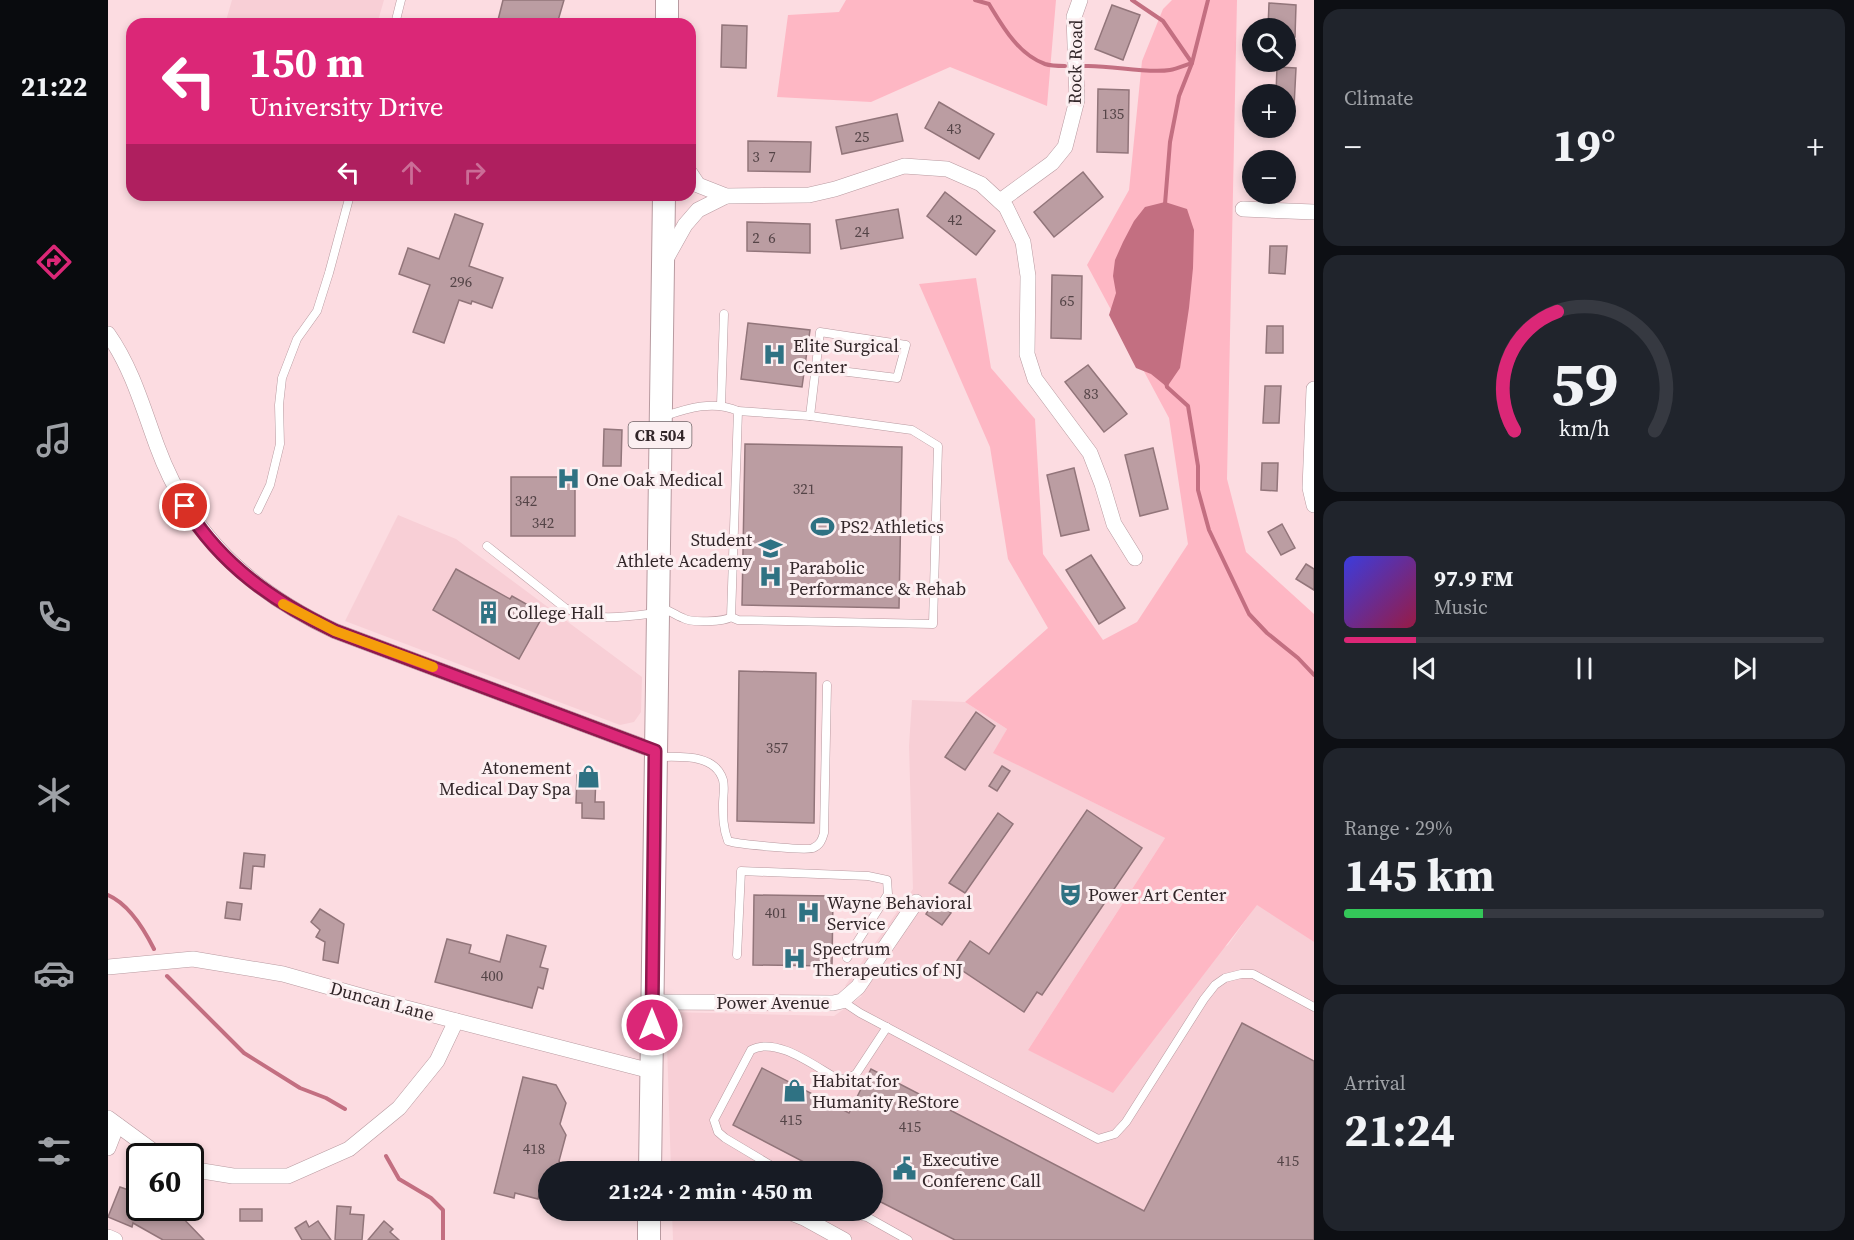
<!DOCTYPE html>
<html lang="en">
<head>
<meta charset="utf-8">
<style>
  :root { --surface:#171b24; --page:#20242c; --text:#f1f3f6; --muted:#9ea1a6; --line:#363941; --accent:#db2777 }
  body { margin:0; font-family:"Source Serif 4",serif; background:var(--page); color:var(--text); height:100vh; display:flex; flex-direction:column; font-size:22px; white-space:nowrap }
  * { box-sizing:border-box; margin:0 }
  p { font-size:20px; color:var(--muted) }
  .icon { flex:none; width:33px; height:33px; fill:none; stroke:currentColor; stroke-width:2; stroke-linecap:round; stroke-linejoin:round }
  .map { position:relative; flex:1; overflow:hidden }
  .details { display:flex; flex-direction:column; gap:9px; padding:9px; background:#0d0f14; width:540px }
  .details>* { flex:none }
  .top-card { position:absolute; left:18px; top:18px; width:570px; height:183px; border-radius:18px; box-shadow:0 3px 9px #0003; background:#db2777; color:#fff; overflow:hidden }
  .controls { position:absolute; left:1134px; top:18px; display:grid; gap:12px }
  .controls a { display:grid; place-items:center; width:54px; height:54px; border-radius:50%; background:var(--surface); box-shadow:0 3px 9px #0003; font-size:30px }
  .speed { position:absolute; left:18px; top:1143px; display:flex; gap:12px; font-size:30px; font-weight:700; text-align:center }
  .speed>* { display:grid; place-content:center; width:78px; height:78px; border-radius:50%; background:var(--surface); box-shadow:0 3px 9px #0003; line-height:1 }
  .speed .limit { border:3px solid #111; border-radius:9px; background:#fff; color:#111 }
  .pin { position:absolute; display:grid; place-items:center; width:51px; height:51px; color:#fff; margin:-26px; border:3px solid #fff; border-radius:50%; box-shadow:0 2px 6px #0007 }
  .me { position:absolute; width:66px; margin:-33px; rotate:0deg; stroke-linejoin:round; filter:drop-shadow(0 0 4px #0008) }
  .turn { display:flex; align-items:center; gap:21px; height:126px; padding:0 24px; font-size:27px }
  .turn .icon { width:78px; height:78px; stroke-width:2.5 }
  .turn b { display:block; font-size:42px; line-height:51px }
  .lanes { display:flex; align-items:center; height:57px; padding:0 24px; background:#0003; justify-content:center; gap:30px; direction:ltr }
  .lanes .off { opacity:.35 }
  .big { font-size:45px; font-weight:700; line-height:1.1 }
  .details .tile { flex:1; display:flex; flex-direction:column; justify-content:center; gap:9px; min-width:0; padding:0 21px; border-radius:18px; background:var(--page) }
  .details .dial { align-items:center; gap:0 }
  .dial svg { height:156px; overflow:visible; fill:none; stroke:var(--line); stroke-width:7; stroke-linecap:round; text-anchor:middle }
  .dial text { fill:var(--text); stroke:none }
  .song { display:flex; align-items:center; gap:18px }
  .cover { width:72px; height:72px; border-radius:9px; background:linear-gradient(135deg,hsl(240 70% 55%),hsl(340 70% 35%)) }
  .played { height:6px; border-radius:3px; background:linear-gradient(90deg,var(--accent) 15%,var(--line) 15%) }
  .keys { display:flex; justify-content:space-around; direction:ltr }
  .heat { display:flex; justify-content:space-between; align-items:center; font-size:33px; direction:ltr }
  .charge { height:9px; border-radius:4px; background:linear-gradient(90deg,#34c759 29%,var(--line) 0) }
  .trip { position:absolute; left:430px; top:1161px; width:345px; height:60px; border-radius:30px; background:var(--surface); box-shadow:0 3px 9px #0003; font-weight:700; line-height:60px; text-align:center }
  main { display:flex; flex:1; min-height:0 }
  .tabs { display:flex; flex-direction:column; width:108px; justify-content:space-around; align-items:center; background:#090b0e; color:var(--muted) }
  .tabs .icon { width:42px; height:42px }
  .tabs .selected { color:var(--accent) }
  .tabs b { font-size:27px; color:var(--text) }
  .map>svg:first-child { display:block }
  .built { fill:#f8cfd6 }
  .green { fill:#feb7c4 }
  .water { fill:#c36f81 }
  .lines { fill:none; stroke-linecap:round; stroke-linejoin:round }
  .stream { stroke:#c36f81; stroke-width:4 }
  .building { fill:#bb9da2; stroke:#92757a; stroke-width:1.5 }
  .service-casing { stroke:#b89aa0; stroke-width:9 }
  .minor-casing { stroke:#b89aa0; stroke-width:16 }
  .primary-casing { stroke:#b89aa0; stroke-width:24 }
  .service { stroke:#fff; stroke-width:8 }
  .minor { stroke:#fff; stroke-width:15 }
  .primary { stroke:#fff; stroke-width:22 }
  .route-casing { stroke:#8e194d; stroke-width:15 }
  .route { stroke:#db2777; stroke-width:10 }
  .slow { stroke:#f59e0b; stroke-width:10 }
  .labels { text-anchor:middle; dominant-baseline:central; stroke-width:6; stroke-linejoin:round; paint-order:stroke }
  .number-label { font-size:15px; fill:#544447 }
  .shield { fill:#fceff1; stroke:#6f6265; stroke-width:1.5 }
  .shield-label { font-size:16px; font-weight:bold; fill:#322629 }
  .street-label { font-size:18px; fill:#322629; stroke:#fceff1 }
  .poi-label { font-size:18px; fill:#322629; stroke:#fceff1; text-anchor:start }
</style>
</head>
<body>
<main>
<nav class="tabs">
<b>21:22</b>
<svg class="icon selected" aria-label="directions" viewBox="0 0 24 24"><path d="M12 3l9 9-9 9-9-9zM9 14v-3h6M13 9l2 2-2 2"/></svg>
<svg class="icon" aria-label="music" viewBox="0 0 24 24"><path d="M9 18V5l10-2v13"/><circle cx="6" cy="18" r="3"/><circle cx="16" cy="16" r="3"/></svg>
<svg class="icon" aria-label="phone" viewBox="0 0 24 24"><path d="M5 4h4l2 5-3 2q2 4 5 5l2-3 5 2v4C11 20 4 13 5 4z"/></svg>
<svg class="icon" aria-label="climate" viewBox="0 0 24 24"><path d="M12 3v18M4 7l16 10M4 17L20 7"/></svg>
<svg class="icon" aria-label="car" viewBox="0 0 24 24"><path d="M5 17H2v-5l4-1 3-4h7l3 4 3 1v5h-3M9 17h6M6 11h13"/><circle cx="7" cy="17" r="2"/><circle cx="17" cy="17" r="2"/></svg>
<svg class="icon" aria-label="filters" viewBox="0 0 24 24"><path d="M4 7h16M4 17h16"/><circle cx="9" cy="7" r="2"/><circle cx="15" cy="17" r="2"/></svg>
</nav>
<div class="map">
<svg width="1206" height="1240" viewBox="0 0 1206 1240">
  <rect width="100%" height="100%" fill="#fcdce1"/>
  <g class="built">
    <path d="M124,0H276L269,24H117Z"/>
    <path d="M290,515L348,539L534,677L533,712L526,722L512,725L237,621Z"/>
    <path d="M804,700L857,702L899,729L886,753L1057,838L920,1050L1120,945L1149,904L1206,942V1240H565L564,1211L765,1210V1172L563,1171L558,1012L726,1016L754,996L737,986L805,889L801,746Z"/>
  </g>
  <g class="green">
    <path d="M738,0H948L939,106L842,67L763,102L669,97L680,15L731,12Z"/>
    <path d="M1064,0H1129L1119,479L1138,552L1206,614V942L1149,905L1005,1093L920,1050L1057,838L885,753L899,729L857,702L940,628L900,559L882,447L811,284L868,278L883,368L927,419L935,554L995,640L1029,622L1080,544L1061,418L979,265L1021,190L1034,61L1055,9Z"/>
  </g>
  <path class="water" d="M1057,202L1079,209L1086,230L1085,268L1081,308L1072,368L1059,387L1043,374L1028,368L1001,315L1008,293L1005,276L1007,260L1015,242L1026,221L1037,207Z"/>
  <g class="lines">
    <g class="stream">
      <path d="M867,0L881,4C895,27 910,54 937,64C943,66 951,66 957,66"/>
      <path d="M1024,0L1055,21L1084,63L1071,96L1062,142L1057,204"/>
      <path d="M977,66C1004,65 1038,74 1062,70C1069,69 1077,65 1084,63L1100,0"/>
      <path d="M1058,382L1059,387L1080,406L1090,466V490L1101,530L1141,614L1159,633L1190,658L1206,675"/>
      <path d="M0,895C21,904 36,929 46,949"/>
      <path d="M59,976L136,1053L192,1088L218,1098L237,1109"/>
      <path d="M278,1156L291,1179L323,1198L335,1210V1240"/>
    </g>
  </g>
  <g class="building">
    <path d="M395,0H456L449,24H389Z"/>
    <path d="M1161,3L1188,5L1187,37H1178V28H1160Z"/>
    <path d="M1004,5L1032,15L1015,60L987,49Z"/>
    <path d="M614,25L639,26L638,68L613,67Z"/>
    <path d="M1169,67L1188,68L1186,107H1178V94H1168Z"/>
    <path d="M990,89L1021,90L1020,153L989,152Z"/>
    <path d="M831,102L886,134L871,159L817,128Z"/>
    <path d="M789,114L795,141L734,154L728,127Z"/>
    <path d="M640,141L703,142L702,172L640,171Z"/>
    <path d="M975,172L995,197L946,237L926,212Z"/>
    <path d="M837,192L887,231L868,255L819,216Z"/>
    <path d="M790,209L795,238L733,249L728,220Z"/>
    <path d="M347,214L375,224L361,266L395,278L384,308L364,301L363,304L351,300L336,343L305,332L322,285L291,274L300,248L331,259Z"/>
    <path d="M639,222L702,224V253L639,251Z"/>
    <path d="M1162,246H1179L1177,274L1161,273Z"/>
    <path d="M944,275L974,276L973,339L943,338Z"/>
    <path d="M640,323L702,330L694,387L633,379Z"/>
    <path d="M1159,326H1175V353H1158Z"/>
    <path d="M980,365L1019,414L996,432L957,382Z"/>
    <path d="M1157,386H1173L1171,423H1155Z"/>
    <path d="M496,429L514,430L513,466H495Z"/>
    <path d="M637,444L794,447L791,608L634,605Z"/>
    <path d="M1045,448L1060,509L1032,516L1017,455Z"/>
    <path d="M1154,463H1170L1169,491L1153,490Z"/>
    <path d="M966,468L981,530L953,536L939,475Z"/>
    <rect x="403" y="477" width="64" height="59"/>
    <path d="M1174,524L1187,548L1173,555L1160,532Z"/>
    <path d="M983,555L1017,608L991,624L958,570Z"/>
    <path d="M1198,564L1206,569V590L1188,579Z"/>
    <path d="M348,569L402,599L404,596L436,614L411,659L325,610Z"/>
    <path d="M631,671L708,673L706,823L629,821Z"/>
    <path d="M868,712L887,726L857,770L837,757Z"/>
    <path d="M894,766L902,771L889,791L881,786Z"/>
    <path d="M469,775L488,776L487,802H496V819L474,818V803H468Z"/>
    <path d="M979,810L1034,848L934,995L929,992L916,1012L846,965L862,941L881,954Z"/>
    <path d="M890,813L905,824L857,893L841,883Z"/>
    <path d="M136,853L157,855L156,867L145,866L143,889L132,888Z"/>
    <path d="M646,895L725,896L724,966L645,965Z"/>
    <path d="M826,901L843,913L834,925L818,914Z"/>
    <path d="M119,902L134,904L132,920L117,918Z"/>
    <path d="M212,909L236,924L230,963L215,960L217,942L208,937L212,930L203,922Z"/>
    <path d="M399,935L438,946L432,967L440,969L435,989L430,987L424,1008L327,982L339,939L363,945L361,953L392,962Z"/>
    <path d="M1134,1023L1206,1061V1240H847L765,1198V1172H715L625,1125L654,1068L741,1113L763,1069L1036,1211Z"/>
    <path d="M415,1077L448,1085L458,1103L452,1124L458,1135L451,1161L459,1172H441V1197L431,1195L430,1199L407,1193L406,1198L386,1193Z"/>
    <path d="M12,1187L32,1194V1208H60L71,1214L96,1240H55L25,1223L24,1227L0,1217Z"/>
    <path d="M229,1206L243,1207L242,1214L256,1215L254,1240H227Z"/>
    <rect x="132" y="1209" width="22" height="12"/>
    <path d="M198,1221L201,1227L210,1221L223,1240H194L187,1228Z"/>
    <path d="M276,1221L285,1229L282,1232L291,1240H260Z"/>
  </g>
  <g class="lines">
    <defs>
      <g id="service">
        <path d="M287,24L293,0"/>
        <path d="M613,405L616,314"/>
        <path d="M702,416L712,332L798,345L789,378L708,368"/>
        <path d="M150,510L162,485L172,444L171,405L174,378L189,339L209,311L221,273L242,195"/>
        <path d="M379,546L457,608C485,622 517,617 547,613"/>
        <path d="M552,607C561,610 567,615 575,618C583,623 616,622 623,617L630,411C606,400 580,408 557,416"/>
        <path d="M623,617L630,620L825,624L830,446L804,430L702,416L630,411"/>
        <path d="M549,757C572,757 607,753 615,780C617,788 615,796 615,804C615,817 615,828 620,841C628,844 699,851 705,848C712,845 714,840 716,833L719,685"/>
        <path d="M629,955L633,871L760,876L779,880L780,894L739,958"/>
        <path d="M734,1001L752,1013L990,1139L1007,1134L1018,1122L1096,999L1107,985L1117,978L1133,974H1145L1206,1007"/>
        <path d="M674,1172L617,1138L610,1132L606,1120L643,1050C668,1036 706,1066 728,1078L738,1079L748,1074L779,1027"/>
        <path d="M723,1210L759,1217L800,1240"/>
      </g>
      <g id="minor">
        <path d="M582,173L590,185L618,196L701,195L727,189L796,166L839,169L873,184L898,207L915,242L920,276L919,354L927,379L982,453L994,484L1006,524L1027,558"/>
        <path d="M892,201L944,163L957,147L969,100L966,17L972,0"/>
        <path d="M1135,209L1206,212"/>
        <path d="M558,259L577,225L590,210L618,196"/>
        <path d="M0,334C24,368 35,408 49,446C82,536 142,591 227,631L547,751"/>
        <path d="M1206,389L1202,488L1206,505"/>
        <path d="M0,967L85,959L175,974L271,1001L543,1071"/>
        <path d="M544,1002L725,1003L734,1001L750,987L808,902"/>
        <path d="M0,1118L52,1156"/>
        <path d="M0,1148L9,1125"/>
        <path d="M82,1169L125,1176H180L241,1149L291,1108L329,1061L348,1021"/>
        <path d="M676,1210L696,1218L736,1240"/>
        <path d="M0,1237L7,1240"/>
      </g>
      <g id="primary">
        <path d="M559,24V0"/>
        <path d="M542,1172L556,195"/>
        <path d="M541,1240V1210"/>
      </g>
    </defs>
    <use href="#service" class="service-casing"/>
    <use href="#minor" class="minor-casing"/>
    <use href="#primary" class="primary-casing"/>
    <use href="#service" class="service"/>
    <use href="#minor" class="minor"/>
    <use href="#primary" class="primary"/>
  </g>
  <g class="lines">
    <defs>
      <path id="route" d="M77,506C112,564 166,602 227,631L547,751L544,1025"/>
    </defs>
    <use href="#route" class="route-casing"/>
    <use href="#route" class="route"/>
    <path class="slow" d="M175,604L227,631L325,667"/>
  </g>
  <defs>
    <symbol id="hospital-bare" viewBox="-9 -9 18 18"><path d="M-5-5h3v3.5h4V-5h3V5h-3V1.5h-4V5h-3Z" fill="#2f7283" stroke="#fceff1" stroke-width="2.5" paint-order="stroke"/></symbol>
    <symbol id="stadium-bare" viewBox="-9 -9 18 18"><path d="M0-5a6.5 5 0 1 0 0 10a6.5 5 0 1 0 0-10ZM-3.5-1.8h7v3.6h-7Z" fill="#2f7283" stroke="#fceff1" stroke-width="2.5" paint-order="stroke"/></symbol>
    <symbol id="school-bare" viewBox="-9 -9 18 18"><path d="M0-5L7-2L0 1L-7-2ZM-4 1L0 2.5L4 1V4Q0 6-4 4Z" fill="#2f7283" stroke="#fceff1" stroke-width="2.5" paint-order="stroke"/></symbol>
    <symbol id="building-bare" viewBox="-9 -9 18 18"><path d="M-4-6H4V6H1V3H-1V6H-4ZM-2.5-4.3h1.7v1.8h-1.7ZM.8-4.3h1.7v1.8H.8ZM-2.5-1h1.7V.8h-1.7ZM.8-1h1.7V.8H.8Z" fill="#2f7283" stroke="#fceff1" stroke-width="2.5" paint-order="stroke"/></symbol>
    <symbol id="shop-bare" viewBox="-9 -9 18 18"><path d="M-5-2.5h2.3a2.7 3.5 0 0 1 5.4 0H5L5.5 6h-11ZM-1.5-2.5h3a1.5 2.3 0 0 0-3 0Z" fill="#2f7283" stroke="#fceff1" stroke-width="2.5" paint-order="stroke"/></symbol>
    <symbol id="theatre-bare" viewBox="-9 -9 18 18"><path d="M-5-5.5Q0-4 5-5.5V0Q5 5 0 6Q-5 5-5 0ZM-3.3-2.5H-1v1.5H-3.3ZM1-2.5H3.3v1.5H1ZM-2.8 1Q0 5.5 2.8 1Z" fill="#2f7283" stroke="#fceff1" stroke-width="2.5" paint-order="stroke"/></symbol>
    <symbol id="civic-bare" viewBox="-9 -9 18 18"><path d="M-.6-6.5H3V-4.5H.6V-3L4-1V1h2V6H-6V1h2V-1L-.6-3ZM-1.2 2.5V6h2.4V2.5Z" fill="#2f7283" stroke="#fceff1" stroke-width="2.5" paint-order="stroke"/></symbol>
  </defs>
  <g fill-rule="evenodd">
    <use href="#hospital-bare" x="650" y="338" width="33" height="33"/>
    <use href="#hospital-bare" x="444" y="462" width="33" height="33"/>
    <use href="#stadium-bare" x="698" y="510" width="33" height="33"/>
    <use href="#school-bare" x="646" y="532" width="33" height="33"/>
    <use href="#hospital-bare" x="646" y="560" width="33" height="33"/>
    <use href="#building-bare" x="364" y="596" width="33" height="33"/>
    <use href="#shop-bare" x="464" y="760" width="33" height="33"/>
    <use href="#theatre-bare" x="946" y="878" width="33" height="33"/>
    <use href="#hospital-bare" x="684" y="896" width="33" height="33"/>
    <use href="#hospital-bare" x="670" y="942" width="33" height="33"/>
    <use href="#shop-bare" x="670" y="1074" width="33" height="33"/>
    <use href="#civic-bare" x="780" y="1152" width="33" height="33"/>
  </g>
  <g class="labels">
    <g class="number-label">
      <text x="1005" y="113">135</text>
      <text x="846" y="128">43</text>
      <text x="754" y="136">25</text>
      <text x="648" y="156">3</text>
      <text x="664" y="156">7</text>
      <text x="847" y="219">42</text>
      <text x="754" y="231">24</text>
      <text x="648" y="237">2</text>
      <text x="664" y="237">6</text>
      <text x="353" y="281">296</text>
      <text x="959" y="300">65</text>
      <text x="983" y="393">83</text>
      <text x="696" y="488">321</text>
      <text x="418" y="500">342</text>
      <text x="435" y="522">342</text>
      <text x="669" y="747">357</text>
      <text x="668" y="912">401</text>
      <text x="384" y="975">400</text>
      <text x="683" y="1119">415</text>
      <text x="802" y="1126">415</text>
      <text x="426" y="1148">418</text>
      <text x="1180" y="1160">415</text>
    </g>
    <rect class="shield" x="520.5" y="422" width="63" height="26" rx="4.5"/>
    <g class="shield-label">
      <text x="552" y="435">CR 504</text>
    </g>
    <g class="street-label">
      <text transform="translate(967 62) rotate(-89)">Rock Road</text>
      <text transform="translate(274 1001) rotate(15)">Duncan Lane</text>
      <text x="665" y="1002">Power Avenue</text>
    </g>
    <g class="poi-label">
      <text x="685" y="345">Elite Surgical<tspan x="685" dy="21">Center</tspan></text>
      <text x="478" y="479">One Oak Medical</text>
      <text x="732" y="526">PS2 Athletics</text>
      <text x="644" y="539" text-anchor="end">Student<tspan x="644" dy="21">Athlete Academy</tspan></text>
      <text x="681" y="567">Parabolic<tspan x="681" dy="21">Performance &amp; Rehab</tspan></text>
      <text x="399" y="612">College Hall</text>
      <text x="463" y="767" text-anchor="end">Atonement<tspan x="463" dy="21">Medical Day Spa</tspan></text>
      <text x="980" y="894">Power Art Center</text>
      <text x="719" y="902">Wayne Behavioral<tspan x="719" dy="21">Service</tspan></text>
      <text x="705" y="948">Spectrum<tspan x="705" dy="21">Therapeutics of NJ</tspan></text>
      <text x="704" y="1080">Habitat for<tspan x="704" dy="21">Humanity ReStore</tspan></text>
      <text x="814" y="1159">Executive<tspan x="814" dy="21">Conferenc Call</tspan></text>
    </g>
  </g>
</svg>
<div class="controls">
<a><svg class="icon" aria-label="search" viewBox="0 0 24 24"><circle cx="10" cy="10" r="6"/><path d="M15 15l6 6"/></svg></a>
<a>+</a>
<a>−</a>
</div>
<div class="speed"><div class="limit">60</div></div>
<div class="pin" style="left:77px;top:506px;background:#d93025"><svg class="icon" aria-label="arrive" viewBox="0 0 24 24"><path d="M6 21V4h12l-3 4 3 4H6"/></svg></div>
<svg class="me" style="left:544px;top:1025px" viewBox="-20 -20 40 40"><circle r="17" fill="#db2777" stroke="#fff" stroke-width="3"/><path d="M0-11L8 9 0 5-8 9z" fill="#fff"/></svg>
<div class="trip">21:24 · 2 min · 450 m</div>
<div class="top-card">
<div class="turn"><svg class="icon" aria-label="left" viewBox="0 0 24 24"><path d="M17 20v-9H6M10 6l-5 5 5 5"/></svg><div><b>150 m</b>University Drive</div></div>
<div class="lanes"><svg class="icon" aria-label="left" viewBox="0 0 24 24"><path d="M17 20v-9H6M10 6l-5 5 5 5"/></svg><svg class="icon off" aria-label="ahead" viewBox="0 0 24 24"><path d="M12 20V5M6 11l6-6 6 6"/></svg><svg class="icon off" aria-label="right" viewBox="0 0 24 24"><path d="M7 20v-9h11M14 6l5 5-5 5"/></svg></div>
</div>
</div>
<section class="details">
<div class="tile"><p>Climate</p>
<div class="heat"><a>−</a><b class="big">19°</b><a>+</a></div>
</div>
<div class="tile dial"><svg viewBox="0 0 100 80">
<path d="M14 69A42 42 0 1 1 86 69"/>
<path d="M14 69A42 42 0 0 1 36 8" stroke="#db2777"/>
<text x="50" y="56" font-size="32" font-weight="700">59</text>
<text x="50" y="72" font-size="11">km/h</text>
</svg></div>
<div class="tile">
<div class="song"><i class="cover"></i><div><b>97.9 FM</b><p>Music</p></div></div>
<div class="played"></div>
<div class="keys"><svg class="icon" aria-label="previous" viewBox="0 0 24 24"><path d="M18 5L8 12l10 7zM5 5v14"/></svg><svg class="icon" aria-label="pause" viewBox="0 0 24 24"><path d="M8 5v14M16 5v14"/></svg><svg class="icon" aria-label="next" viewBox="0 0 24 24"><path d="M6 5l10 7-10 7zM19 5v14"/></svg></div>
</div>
<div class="tile"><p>Range · 29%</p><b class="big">145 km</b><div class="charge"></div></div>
<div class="tile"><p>Arrival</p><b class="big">21:24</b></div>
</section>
</main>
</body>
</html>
